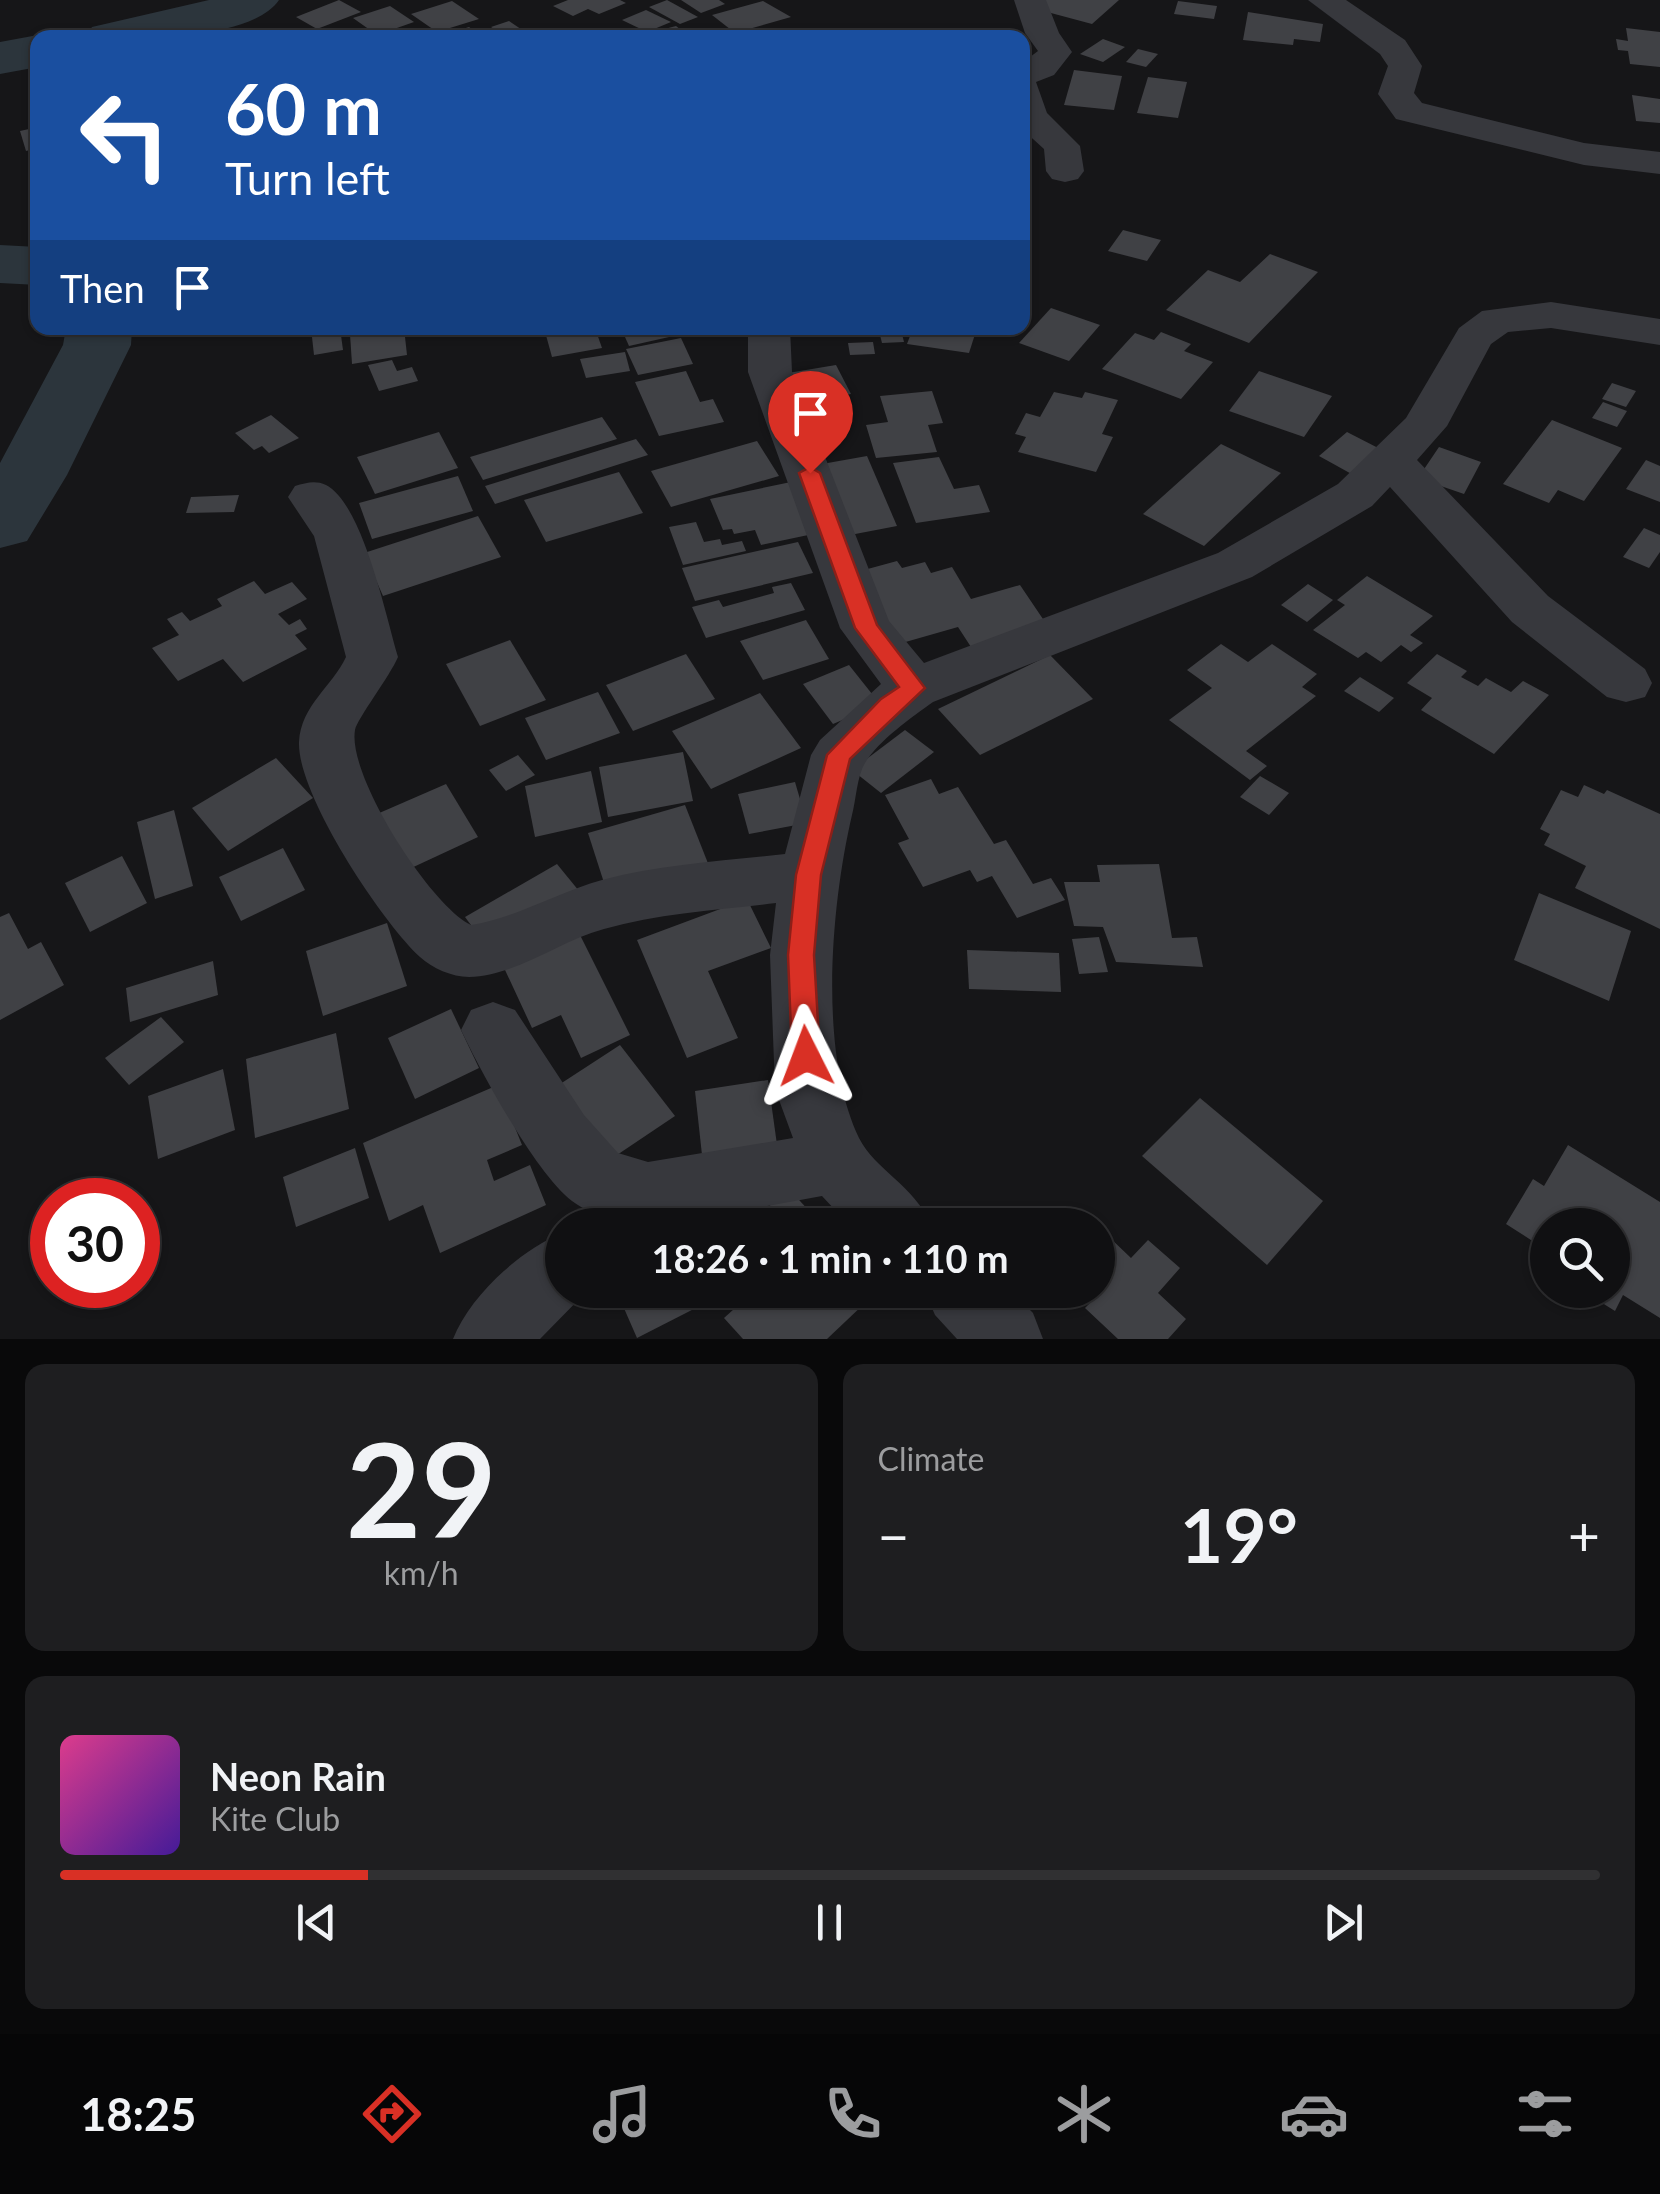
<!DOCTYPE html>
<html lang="en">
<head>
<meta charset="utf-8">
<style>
  :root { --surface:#101012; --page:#1e1e20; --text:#f1f3f6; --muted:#9c9d9f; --line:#303032; --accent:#d93025 }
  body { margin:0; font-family:Lato,sans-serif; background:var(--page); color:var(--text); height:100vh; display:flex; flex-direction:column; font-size:38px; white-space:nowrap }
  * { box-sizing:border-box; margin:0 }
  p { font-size:32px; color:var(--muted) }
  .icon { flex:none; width:55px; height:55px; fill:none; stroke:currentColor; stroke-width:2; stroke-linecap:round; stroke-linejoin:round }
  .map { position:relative; height:1339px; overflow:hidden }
  .details { display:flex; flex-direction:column; gap:25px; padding:25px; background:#09090a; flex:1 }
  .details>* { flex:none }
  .guide { position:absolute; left:30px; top:30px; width:1000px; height:305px; border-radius:20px; box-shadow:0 2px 8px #0004,0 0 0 2px var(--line); background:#1a4fa0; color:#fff; overflow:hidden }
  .fabs { position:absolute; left:1530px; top:1208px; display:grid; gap:20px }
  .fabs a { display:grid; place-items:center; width:100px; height:100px; border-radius:50%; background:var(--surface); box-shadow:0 2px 8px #0004,0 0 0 2px var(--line); font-size:50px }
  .speed { position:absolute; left:30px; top:1178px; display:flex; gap:20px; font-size:50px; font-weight:700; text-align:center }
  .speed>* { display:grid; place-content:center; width:130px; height:130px; border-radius:50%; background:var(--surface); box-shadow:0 2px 8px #0004,0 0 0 2px var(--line); line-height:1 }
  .speed .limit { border:15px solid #d22; background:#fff; color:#111 }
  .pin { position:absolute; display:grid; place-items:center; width:85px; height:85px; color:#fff; margin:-102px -42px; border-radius:50% 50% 50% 0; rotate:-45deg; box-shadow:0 0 10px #0007 }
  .pin .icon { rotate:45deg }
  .me { position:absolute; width:110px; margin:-55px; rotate:357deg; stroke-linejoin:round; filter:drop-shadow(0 0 8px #0008) }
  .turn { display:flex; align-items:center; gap:35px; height:210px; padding:0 30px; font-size:45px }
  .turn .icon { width:130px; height:130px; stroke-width:2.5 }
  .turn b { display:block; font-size:70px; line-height:85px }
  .then { display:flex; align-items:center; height:95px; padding:0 30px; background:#0003; gap:20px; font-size:38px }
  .big { font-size:75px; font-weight:700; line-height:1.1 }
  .details .tile { flex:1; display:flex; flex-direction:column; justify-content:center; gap:15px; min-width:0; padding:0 35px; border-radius:20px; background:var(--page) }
  .details .dial { align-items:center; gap:0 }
  .dial b { font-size:130px; line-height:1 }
  .song { display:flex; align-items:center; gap:30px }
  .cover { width:120px; height:120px; border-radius:15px; background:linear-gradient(135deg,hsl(330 70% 55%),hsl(260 70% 35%)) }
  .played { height:10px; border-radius:5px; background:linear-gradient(90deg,var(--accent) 20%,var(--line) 20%) }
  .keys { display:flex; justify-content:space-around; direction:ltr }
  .heat { display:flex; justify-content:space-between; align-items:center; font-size:55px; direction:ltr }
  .details .tiles { flex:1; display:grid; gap:25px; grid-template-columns:1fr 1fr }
  .tile:last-child { grid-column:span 2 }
  .trip { position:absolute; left:545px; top:1208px; width:570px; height:100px; border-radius:50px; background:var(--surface); box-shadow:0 2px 8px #0004,0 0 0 2px var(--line); font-weight:700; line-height:100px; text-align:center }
  .menu { display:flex; height:160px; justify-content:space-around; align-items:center; background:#060607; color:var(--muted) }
  .menu .icon { width:70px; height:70px }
  .menu .current { color:var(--accent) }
  .menu b { font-size:45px; color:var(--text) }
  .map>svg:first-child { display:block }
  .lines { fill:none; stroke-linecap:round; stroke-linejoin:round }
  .river { fill:#2c353c; fill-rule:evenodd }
  .building { fill:#404145 }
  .minor { fill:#37383d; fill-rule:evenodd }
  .route { fill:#d93025; stroke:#8d1f18; stroke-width:2.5 }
</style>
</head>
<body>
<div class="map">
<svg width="1660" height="1339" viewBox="0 0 1660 1339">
  <rect width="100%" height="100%" fill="#161618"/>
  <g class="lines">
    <g class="river">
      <path d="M209,0H279C250,42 133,38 85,38L92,27Z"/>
      <path d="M38,35L48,38H38V67L0,74V42Z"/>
      <path d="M0,245L38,247V285L0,283Z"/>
      <path d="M66,328H132L131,345L67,475L27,541L0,548V463L63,345Z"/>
    </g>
  </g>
  <g class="building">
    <path d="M339,0L361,12L317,29L296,17Z"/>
    <path d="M568,0H620L626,3L599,14L588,9L573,16L553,6Z"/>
    <path d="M667,0L698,17L680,24L649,7Z"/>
    <path d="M681,0H719L725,4L701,13Z"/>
    <path d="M1046,0H1119L1092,24L1036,9Z"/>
    <path d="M452,1L479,19L437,32L411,14Z"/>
    <path d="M763,1L791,17L735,33L712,15Z"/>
    <path d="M1178,1L1217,6L1214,19L1174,14Z"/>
    <path d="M390,6L414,22L377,35L353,18Z"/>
    <path d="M646,10L671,22L647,32L622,20Z"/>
    <path d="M1248,12L1323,24L1320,42L1294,39L1293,45L1243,40Z"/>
    <path d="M509,21L534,38H507L491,27Z"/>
    <path d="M676,26L691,38H664L657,31Z"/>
    <path d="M469,27L484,38H437V37Z"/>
    <path d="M1626,28L1660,32V67L1630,64L1628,51L1618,50L1616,39L1628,41Z"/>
    <path d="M1103,39L1125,47L1103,62L1080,54Z"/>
    <path d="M1138,49L1158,54L1146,67L1126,62Z"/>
    <path d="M1074,70L1122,76L1114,110L1064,105Z"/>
    <path d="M1148,77L1187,82L1178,118L1137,113Z"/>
    <path d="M1632,95L1660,99V123L1636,121Z"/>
    <path d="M38,127V148L26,151L20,131Z"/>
    <path d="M1123,230L1161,240L1147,261L1108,251Z"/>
    <path d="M1270,254L1318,272L1249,343L1166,310L1208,270L1240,282Z"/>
    <path d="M1051,308L1100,325L1069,361L1019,343Z"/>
    <path d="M311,328H340L343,350L314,355Z"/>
    <path d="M404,328L407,355L352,364L350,334Z"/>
    <path d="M544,328H595L602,348L552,357Z"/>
    <path d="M621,328H674L678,335L629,346Z"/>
    <path d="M913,328H977L969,353L907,344Z"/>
    <path d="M901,330L904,342L882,343L879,331Z"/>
    <path d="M1161,332L1191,344L1184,351L1213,362L1181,399L1102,369L1135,333L1154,340Z"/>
    <path d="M681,338L693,364L638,375L626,349Z"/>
    <path d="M873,342L875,354L850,355L848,343Z"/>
    <path d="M625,352L630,371L586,378L580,359Z"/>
    <path d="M392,360L397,371L412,367L418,381L379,391L368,365Z"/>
    <path d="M836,365L851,394L801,403L788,373Z"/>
    <path d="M686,371L700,402L713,399L724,422L659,436L635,382Z"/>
    <path d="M1259,371L1332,396L1304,437L1229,411Z"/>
    <path d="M1612,383L1636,391L1626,407L1602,399Z"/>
    <path d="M932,391L943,423L928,425L937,452L876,458L866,425L888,422L880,396Z"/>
    <path d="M1054,392L1082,398L1085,392L1118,400L1102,434L1113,437L1096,472L1018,452L1026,437L1015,434L1026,413L1040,417Z"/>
    <path d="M1603,402L1627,411L1617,427L1592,418Z"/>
    <path d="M271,415L299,438L269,453L262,446L254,450L235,433Z"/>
    <path d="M602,417L617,439L483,480L470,457Z"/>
    <path d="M1552,420L1622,448L1584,501L1558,490L1549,503L1503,484Z"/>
    <path d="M439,432L458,468L375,494L357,457Z"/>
    <path d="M1347,432L1384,451L1357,477L1319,456Z"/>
    <path d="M636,439L648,455L495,504L485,486Z"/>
    <path d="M757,441L779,476L671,507L651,471Z"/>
    <path d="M1221,444L1281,473L1204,546L1143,514Z"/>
    <path d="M1439,447L1481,462L1464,494L1435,484H1414Z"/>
    <path d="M867,456L897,526L850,535L822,464Z"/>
    <path d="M939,457L954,489L979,485L990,512L916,523L893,463Z"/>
    <path d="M1646,460L1660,466V502L1626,489Z"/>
    <path d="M619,472L643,513L546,542L524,500Z"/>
    <path d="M458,476L473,511L372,539L359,503Z"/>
    <path d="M791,482L813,534L761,545L755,530L734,534L732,529L723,530L710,499Z"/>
    <path d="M239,495L234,512L186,513L191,497Z"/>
    <path d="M478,516L501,557L383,596L364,553Z"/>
    <path d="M696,522L704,542L720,539L722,545L742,541L746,551L683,565L669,527Z"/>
    <path d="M1644,528L1660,535V552L1649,568L1623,557Z"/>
    <path d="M798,542L813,573L695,601L682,568Z"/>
    <path d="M897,561L902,568L925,562L931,573L952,567L971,599L1020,585L1047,625L971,647L958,627L888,647L864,570Z"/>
    <path d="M1367,576L1433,616L1410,635L1423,643L1411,652L1401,645L1381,662L1366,652L1358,658L1313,630L1345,605L1337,600Z"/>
    <path d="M254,581L265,594L292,582L307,599L278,614L289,625L300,619L307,629L295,635L307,649L243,682L223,659L178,681L152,648L179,635L167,619L182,612L190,621L222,606L217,599Z"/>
    <path d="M791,583L805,610L706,638L692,607L719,600L723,607L774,593L772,587Z"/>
    <path d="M1308,584L1333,600L1307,622L1281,605Z"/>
    <path d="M806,620L829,659L763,680L740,641Z"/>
    <path d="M510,640L546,700L480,726L446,664Z"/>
    <path d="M1221,644L1248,662L1272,644L1317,674L1302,687L1316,696L1246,751L1267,766L1250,780L1169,720L1212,688L1187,670Z"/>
    <path d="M686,654L715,699L633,731L606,685Z"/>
    <path d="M1437,654L1467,671L1461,677L1478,686L1486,678L1511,692L1523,681L1549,695L1494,754L1421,710L1432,698L1407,683Z"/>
    <path d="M1050,655L1093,699L980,755L938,709Z"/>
    <path d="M849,665L880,704L833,724L803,684Z"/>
    <path d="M1360,677L1394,698L1379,712L1344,691Z"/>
    <path d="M598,692L620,733L546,760L525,718Z"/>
    <path d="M760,693L801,748L711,789L672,731Z"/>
    <path d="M905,730L934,752L881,793L852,770Z"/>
    <path d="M683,752L693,801L608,817L599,767Z"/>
    <path d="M518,755L535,775L506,791L489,770Z"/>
    <path d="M276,758L313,798L228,851L192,808Z"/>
    <path d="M591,771L602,822L535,837L525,786Z"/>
    <path d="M1260,776L1289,793L1269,815L1240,797Z"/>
    <path d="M931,779L939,794L958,787L994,844L1006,840L1033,884L1051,878L1065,900L1017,918L992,876L977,882L970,870L923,887L898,843L909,839L885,795Z"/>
    <path d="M795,782L807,823L749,834L738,794Z"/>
    <path d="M446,784L478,837L407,870L377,814Z"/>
    <path d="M1584,785L1604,794L1607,790L1660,814V929L1575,888L1586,866L1544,845L1550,834L1540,829L1561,790L1578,797Z"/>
    <path d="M685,805L713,876L607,892L588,833Z"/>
    <path d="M174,810L193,886L155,899L137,822Z"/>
    <path d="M283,848L305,890L241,921L219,877Z"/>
    <path d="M122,856L147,903L90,932L65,883Z"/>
    <path d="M557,864L579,891L482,940L465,917Z"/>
    <path d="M1159,864L1172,938L1197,937L1203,967L1116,962L1103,927L1074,926L1064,882H1100L1097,865Z"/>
    <path d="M1539,893L1631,931L1609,1001L1514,960Z"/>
    <path d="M747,899L771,948L708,971L738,1038L687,1058L637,940Z"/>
    <path d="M9,913L28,949L41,942L64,985L0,1020V917Z"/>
    <path d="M387,923L407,986L323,1016L306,951Z"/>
    <path d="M575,925L630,1035L581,1058L561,1015L532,1028L499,957Z"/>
    <path d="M1099,937L1108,972L1079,974L1072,939Z"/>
    <path d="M967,950L1059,953L1061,992L969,989Z"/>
    <path d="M213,961L218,995L130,1022L126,988Z"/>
    <path d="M451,1009L479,1068L415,1099L388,1038Z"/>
    <path d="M161,1017L184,1042L129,1085L105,1058Z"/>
    <path d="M336,1033L349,1109L255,1138L246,1059Z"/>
    <path d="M620,1045L675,1116L608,1161L554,1088Z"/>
    <path d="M223,1069L235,1130L158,1159L148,1096Z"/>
    <path d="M768,1080L778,1152L703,1164L695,1091Z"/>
    <path d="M498,1085L522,1145L487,1160L494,1181L530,1165L546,1205L440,1253L423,1205L389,1221L363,1143Z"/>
    <path d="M1200,1098L1323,1201L1267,1265L1142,1156Z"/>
    <path d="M1568,1145L1660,1202V1318L1623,1295L1615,1311L1591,1296L1594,1290H1612V1225H1548V1251L1506,1224L1533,1179L1544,1186Z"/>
    <path d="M355,1148L369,1198L296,1227L283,1177Z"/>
    <path d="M789,1189L822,1225H772L761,1213Z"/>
    <path d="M1108,1236L1131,1258L1148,1240L1180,1268L1158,1293L1186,1319L1168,1339H1118L1085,1308L1110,1283L1098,1271V1247Z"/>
    <path d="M616,1290H731L637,1338Z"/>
    <path d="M755,1290H853L865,1303L827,1339H743L724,1318Z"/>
  </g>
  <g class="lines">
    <g class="minor">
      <path d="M1014,0H1046L1059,33L1072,52L1054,75L1036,82L1047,113L1080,146L1084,171L1078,179L1065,182L1052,179L1046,171L1044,149L1022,129V63L1038,51L1025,33Z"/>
      <path d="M1308,0H1346L1405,40L1422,66L1414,93L1422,103L1584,143L1660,152V174L1584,165L1396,119L1378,94L1388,66L1380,54Z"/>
      <path d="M1551,302L1660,319V345L1551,328L1508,332L1491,344L1447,426L1417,460L1548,596L1645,669L1652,683L1645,697L1626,702L1607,697L1512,622L1390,487L1372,506L1252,577L933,702C911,718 879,740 865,763C857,776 856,800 852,815C831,905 818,1052 859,1138C875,1170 914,1185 931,1225H849L822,1196L662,1225C636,1225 594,1218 572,1201C535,1172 482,1074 461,1030L471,1010L493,1002L515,1010L584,1115L618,1153L648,1162L793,1138L775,1089L770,955L776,903C719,910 660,913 604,929C559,941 516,976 469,977C452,977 432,968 420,957C381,921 297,794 299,742C301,705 332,687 346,657L314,536L288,497L295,486C306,483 315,480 326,485C363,504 386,617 398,657C390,676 357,719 355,730C347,776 431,906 471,925C516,918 558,892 602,880C662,864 724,861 785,854L811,755L820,740L881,684L840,628L748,372V328H790L792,372L889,621L924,663L1218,553L1338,484L1406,418L1459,328L1482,311Z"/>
      <path d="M562,1233V1290H588L540,1339H453C470,1296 519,1251 562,1233Z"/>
      <path d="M924,1290H1010L1033,1313L1043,1339H957L935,1315Z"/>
    </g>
  </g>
  <path class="route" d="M810,467L820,473L877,625L925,688L850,759L821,875L814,955L820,1056L816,1064L806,1068L796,1064L792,1056L788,955L796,875L827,755L881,699L899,687L855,628L799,473Z"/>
</svg>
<div class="fabs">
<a><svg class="icon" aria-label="search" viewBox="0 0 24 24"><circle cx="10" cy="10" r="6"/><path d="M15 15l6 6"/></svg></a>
</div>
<div class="speed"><div class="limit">30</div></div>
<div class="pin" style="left:810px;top:473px;background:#d93025"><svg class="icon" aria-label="arrive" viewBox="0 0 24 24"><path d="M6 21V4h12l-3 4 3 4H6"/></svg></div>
<svg class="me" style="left:806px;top:1056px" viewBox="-20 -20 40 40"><path d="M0-17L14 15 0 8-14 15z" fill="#d93025" stroke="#fff" stroke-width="4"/></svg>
<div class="trip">18:26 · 1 min · 110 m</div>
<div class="guide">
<div class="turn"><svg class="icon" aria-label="left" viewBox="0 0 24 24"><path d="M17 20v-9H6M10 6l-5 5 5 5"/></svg><div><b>60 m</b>Turn left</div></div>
<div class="then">Then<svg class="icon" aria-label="arrive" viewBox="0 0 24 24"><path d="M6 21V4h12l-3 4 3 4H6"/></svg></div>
</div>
</div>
<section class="details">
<div class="tiles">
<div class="tile dial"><b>29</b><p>km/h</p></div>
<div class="tile"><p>Climate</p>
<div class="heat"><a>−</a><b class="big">19°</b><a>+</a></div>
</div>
<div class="tile">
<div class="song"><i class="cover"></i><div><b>Neon Rain</b><p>Kite Club</p></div></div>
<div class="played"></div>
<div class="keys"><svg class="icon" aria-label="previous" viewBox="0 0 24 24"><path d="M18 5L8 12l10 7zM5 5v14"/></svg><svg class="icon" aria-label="pause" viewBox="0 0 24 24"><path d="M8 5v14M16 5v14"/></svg><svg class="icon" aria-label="next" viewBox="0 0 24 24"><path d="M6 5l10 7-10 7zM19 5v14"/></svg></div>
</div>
</div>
</section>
<nav class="menu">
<b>18:25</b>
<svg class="icon current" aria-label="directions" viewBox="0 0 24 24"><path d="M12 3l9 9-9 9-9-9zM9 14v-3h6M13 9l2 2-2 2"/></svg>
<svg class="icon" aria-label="music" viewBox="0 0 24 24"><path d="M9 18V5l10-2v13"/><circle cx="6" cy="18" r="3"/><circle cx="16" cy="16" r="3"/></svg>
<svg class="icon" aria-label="phone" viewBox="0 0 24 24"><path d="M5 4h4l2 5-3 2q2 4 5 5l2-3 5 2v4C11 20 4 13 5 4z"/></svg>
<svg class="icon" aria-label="climate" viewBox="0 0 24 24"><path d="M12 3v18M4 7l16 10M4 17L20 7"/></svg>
<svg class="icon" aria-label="car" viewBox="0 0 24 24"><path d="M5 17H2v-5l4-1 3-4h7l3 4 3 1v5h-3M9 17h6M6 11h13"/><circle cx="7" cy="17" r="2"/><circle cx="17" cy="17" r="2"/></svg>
<svg class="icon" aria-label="filters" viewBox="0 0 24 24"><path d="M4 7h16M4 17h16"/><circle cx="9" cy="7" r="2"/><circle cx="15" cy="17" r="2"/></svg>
</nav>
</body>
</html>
